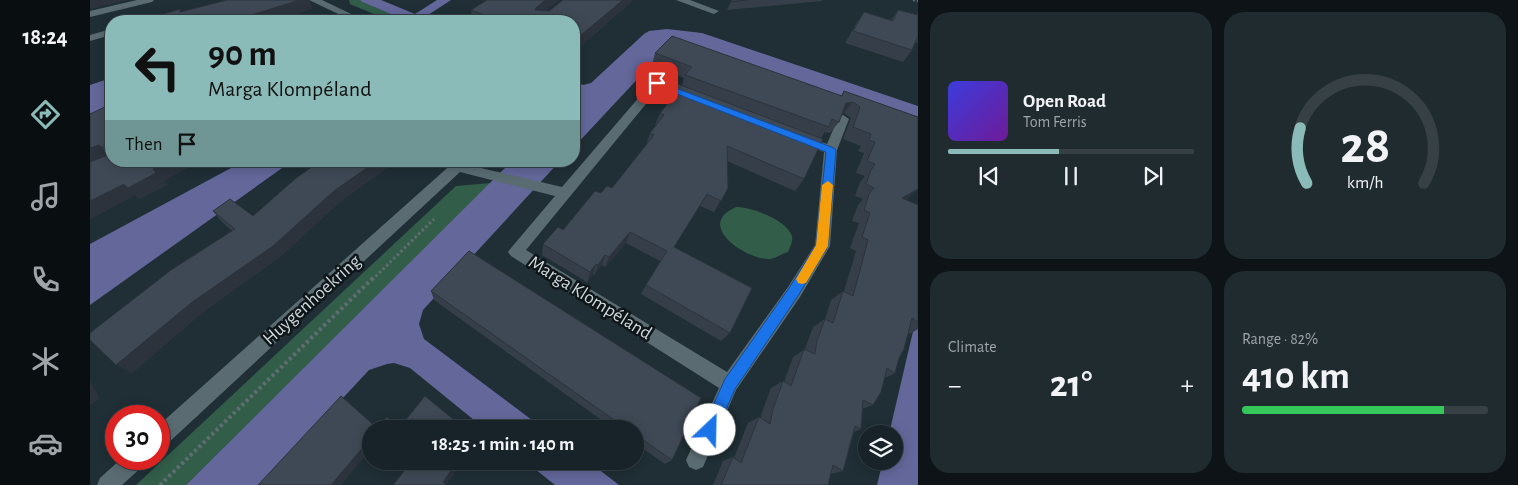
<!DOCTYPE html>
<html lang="en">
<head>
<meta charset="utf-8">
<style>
  :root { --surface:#172328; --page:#202b30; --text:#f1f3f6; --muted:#9ea4a8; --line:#364045; --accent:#8bbbb9 }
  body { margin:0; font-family:"Alegreya Sans",sans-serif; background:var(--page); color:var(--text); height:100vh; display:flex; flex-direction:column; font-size:19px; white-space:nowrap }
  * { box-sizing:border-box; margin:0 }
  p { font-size:16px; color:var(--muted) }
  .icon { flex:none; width:28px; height:28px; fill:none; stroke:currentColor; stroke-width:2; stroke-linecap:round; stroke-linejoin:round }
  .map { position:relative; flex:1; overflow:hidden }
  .panel { display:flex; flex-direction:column; gap:12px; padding:12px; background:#0d1316; width:600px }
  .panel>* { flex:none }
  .banner { position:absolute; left:15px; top:15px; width:475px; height:152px; border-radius:20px; box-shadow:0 2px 12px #0003,0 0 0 1px var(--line); background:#8bbbb9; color:#111; overflow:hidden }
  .tools { position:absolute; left:768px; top:425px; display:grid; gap:10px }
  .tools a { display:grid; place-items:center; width:45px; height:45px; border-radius:50%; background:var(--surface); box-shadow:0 2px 12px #0003,0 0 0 1px var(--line); font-size:25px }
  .speed { position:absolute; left:15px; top:405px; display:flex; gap:10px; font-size:25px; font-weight:700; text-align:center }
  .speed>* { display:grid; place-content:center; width:65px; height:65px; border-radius:50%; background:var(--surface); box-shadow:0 2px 12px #0003,0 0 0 1px var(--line); line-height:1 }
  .speed .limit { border:8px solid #d22; background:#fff; color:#111 }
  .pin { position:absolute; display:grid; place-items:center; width:42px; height:42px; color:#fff; margin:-21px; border-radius:10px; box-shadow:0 2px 8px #0006 }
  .me { position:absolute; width:55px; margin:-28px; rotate:24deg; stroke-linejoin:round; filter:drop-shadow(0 0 4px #0008) }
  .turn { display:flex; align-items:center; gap:18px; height:105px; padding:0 20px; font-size:22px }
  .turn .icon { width:65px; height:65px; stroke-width:2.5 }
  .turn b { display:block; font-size:35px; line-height:42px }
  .then { display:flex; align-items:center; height:48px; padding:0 20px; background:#0003; gap:10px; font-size:19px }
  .big { font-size:38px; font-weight:600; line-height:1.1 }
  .panel .card { flex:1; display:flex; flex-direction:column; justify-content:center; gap:8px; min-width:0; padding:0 18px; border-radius:20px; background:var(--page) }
  .panel .dial { align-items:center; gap:0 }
  .dial svg { height:130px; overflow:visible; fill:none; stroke:var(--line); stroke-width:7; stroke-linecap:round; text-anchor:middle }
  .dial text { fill:var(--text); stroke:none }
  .song { display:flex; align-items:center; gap:15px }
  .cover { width:60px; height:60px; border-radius:8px; background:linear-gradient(135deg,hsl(240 70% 55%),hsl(280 70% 35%)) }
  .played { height:5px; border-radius:2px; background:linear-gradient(90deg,var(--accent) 45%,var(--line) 45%) }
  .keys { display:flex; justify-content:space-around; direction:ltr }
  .heat { display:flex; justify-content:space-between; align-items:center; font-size:28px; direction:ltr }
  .charge { height:8px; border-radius:4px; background:linear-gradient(90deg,#34c759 82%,var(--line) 0) }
  .panel .tiles { flex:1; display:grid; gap:12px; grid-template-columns:repeat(2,1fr) }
  .trip { position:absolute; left:272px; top:420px; width:282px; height:50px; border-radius:25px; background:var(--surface); box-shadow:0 2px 12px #0003,0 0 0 1px var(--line); font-weight:600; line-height:50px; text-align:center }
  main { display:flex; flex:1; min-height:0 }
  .tab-bar { display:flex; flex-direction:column; width:90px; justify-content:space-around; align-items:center; background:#090e10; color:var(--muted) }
  .tab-bar .icon { width:35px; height:35px }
  .tab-bar .on { color:var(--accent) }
  .tab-bar b { font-size:22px; color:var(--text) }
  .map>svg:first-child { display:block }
  .green { fill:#315d49 }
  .water { fill:#63679a }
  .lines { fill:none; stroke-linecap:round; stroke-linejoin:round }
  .path-far2 { stroke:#606e73; stroke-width:2.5; stroke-dasharray:2 2; stroke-linecap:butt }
  .path-far1 { stroke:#606e73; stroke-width:3; stroke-dasharray:2.5 2.5; stroke-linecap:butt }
  .path { stroke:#606e73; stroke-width:4; stroke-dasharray:3 3; stroke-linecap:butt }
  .minor { fill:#5a6c72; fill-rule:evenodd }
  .wall { fill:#363f49 }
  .shaded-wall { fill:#2c333c }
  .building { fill:#3f4955; stroke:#2c333c }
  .route { fill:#1a73e8; stroke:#114b97 }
  .slow { fill:#f59e0b }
  .labels { text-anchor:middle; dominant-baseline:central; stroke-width:5; stroke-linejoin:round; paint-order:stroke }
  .street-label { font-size:19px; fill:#ced8dc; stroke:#0f1619 }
</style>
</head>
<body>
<main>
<nav class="tab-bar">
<b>18:24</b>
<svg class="icon on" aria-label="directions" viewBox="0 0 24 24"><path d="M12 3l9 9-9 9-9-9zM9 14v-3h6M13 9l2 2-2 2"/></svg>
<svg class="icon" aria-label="music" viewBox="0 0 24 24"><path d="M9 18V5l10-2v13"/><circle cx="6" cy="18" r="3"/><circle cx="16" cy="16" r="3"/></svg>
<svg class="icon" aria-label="phone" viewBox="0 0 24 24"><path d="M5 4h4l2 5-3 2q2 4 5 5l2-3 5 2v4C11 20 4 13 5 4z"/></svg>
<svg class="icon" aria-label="climate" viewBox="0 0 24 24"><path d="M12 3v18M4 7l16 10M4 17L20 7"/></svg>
<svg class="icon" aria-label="car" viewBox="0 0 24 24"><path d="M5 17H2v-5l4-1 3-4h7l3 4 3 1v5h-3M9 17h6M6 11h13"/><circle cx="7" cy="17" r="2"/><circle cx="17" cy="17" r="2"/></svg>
</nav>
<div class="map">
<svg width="828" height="485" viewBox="0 0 828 485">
  <rect width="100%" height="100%" fill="#1f2f35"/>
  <g class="green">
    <path d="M259,0H271L270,1L317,21H300L260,4Z"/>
    <path d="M401,183L96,485H46L366,186Z"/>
    <path d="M646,207C661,207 696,219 702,236C703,242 700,247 698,252C692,254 686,258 680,259C656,260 604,225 646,207Z"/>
  </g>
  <g class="water">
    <path d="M271,0H291L325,14L347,0H361L335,17L342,21H317L270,1Z"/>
    <path d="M577,29L612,33L828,106V123L592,40L582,42L484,147V81L493,85L501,83L554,34L559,31Z"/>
    <path d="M21,78V106L0,115V85Z"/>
    <path d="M154,161H202L0,305V244Z"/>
    <path d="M422,161H470L333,310L329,324L334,339L454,429H395L320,368L304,363L297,364L279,370L172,485H96Z"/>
    <path d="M828,310V485H787L793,461H804V434H799Z"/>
    <path d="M435,461H498L529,485H465Z"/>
  </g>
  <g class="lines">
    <path class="path-far2" d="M823,0L828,1"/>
    <path class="path-far1" d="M282,280L344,219"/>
    <path class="path" d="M70,485L283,278"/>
    <g class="minor">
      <path d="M47,0H64L62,2L0,17V11Z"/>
      <path d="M219,0H232L276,21H263Z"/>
      <path d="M586,0H600L629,11L624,14L621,13Z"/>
      <path d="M21,29V35L0,41V35Z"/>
      <path d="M567,80L605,94L607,97L601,101L569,88L436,250L637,372L698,287L725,245L734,152L707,142L705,139L711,135L737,144L749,116L753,115L759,119L747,150L740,246L710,297L646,390L613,467L606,470L599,467L596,460L629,388L421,256L418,252L421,248L465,196L370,172L76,445L69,448V425L365,161H380L378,165L472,187L563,81Z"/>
      <path d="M31,459H56L53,466L32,485H7L10,478Z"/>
    </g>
  </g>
  <g class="wall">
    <path d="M469,0L456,11H459L473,0H541L540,3L484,52V21H382L381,10Z"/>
    <path d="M642,0H732V1L637,10Z"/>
    <path d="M808,10L826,15L828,12V43L825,42L822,50L813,62L755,43L766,24L774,12L801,20Z"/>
    <path d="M565,53L751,96L754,91L828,117V189L816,200L828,205V329L820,334L818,333L809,358L805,373L795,378L783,405L772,409L771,429L764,432L753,471L741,474L738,485H623L633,461L643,457L644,458L658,423L669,417L671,419V415L681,388L693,381L694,382L703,357L715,349L723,327L735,319L741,300L753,291H754L766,251L760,248L769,223L762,221L768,205L773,199L765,196L770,182L775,176L766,173L774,153L768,151L771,146L753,139L761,118L754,113L752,114L749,122L740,133L735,132L731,138L714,179L705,191L637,161L638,188L624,212L610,206L584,247L640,333L631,341L551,294L556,285L570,261L536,243L515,267L512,265L504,275L503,274L497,282L452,255L453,244L473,230L511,193L522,188L557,145H556L560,133L566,126L565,125L570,113L575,107L578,95L592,85L594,78L562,65Z"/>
    <path d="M21,108V161H111L73,181L77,185L49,199L45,195L0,219V114Z"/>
    <path d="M230,161H307L251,201L191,256L113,312L42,373L142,231L132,222L123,211L163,216Z"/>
    <path d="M379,251L611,398L582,460L575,464L546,444V429H524L344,300L341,291Z"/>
  </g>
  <g class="shaded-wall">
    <path d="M0,0H39L0,9Z"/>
    <path d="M210,0H219L222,9L185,21H142Z"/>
    <path d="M455,0H469L445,20L446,8Z"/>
    <path d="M533,0H541L540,3L484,52L485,40Z"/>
    <path d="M420,15V21H404V19Z"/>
    <path d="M763,102L754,113L747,115L756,103Z"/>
    <path d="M9,145L20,156L0,165V148Z"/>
    <path d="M79,161H111L73,181L77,185L49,199L45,195L0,219V201Z"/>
    <path d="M287,161H307L251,201L191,256L113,312L42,373L26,365L101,303L245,190Z"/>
    <path d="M828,189L817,199L800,209L812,198Z"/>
    <path d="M617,194L610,206L578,257L584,247Z"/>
    <path d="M540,232L536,243L515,267L519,257Z"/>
    <path d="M515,255L512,265L504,275L508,265Z"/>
    <path d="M506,264L503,274L497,282L500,272Z"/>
    <path d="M0,381L10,398L0,405Z"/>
    <path d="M281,438V449L251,485H241Z"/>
    <path d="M368,461H373L356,485L353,482Z"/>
  </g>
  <g class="building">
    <path d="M137,0H210L142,21H50L90,9V12Z"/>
    <path d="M397,0H455L446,8L445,10L459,11L473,0H533L485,40H484V21H435L420,15L404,19L381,10Z"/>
    <path d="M642,0H658L640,2Z"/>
    <path d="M808,10L828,15V36L822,50L763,31L774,12L803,21Z"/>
    <path d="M582,36L752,96L754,91L828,117V189L812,198L828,205V322L822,318L814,349L809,358L805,373L797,368L791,392L783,405L773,400L771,429L765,426L753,471L743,465L738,485H631L643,457L651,463L669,417L680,424L683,409L693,381L701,386L714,349L725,354L727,341L735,319L743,323L753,291L763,296L778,240L772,237L780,213L774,210L779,194L784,188L776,184L781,170L785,164L777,161L785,142L779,140L781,134L763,127L770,107L763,102L756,103L749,122L742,119L739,127L595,75L602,67L565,53Z"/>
    <path d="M588,84L733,139L714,179L637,146L638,188L631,201L617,194L584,247L662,288L640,333L556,285L577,251L540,232L519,257L515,255L508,265L506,264L500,272L453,244L468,227L473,230L505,191L511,193L517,186L522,188L564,135L560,133L574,115L570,113L583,97L578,95Z"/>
    <path d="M15,107L17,110L21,108V148V147H11L9,145L0,148V114Z"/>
    <path d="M21,152V161H79L63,169L66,173L38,188L34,184L0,201V162L20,154Z"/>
    <path d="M230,161H287L245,190L183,246L101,303L26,365L0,340V333L81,270L145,229L123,211L140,199L163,216L205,179Z"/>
    <path d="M379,251L611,398L582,460L546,435V429H537L341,291Z"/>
    <path d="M251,396L287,428L297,417L310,427L335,396L375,429H281V438L241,485H168Z"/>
    <path d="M314,461H368L353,482L356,485H303L319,465Z"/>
  </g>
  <path class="route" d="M567,81L744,148L746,150L738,246L708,296L645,389L625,435L620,437L614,435L612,430L635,379L699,288L726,245L736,152L564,85L563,83Z"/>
  <path class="slow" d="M738,181L743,185L738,246L716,283L712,284L708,283L706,279L726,245L732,185Z"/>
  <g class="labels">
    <g class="street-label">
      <text transform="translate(500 298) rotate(32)">Marga Klompéland</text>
      <text transform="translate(222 300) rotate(-42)">Huygenhoekring</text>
    </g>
  </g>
</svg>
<div class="tools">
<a><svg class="icon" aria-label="layers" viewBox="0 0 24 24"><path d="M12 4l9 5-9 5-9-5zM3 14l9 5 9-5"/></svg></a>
</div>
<div class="speed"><div class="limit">30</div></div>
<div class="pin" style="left:567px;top:83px;background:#d93025"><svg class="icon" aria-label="arrive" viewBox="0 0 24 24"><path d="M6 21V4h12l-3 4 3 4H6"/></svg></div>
<svg class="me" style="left:620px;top:430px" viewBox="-20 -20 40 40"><circle r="19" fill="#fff"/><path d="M0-13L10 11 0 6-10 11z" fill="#1a73e8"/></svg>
<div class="trip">18:25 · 1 min · 140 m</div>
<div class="banner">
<div class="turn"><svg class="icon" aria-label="left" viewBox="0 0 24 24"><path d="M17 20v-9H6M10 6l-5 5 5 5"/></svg><div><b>90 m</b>Marga Klompéland</div></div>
<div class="then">Then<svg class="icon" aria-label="arrive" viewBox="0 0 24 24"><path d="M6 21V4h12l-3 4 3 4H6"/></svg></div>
</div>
</div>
<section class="panel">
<div class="tiles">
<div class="card">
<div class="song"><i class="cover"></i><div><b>Open Road</b><p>Tom Ferris</p></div></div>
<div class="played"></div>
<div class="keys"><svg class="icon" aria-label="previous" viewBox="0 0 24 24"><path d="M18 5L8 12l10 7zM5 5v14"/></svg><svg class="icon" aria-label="pause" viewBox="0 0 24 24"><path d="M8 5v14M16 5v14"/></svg><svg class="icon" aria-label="next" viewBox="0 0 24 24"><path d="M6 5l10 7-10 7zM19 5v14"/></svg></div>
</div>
<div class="card dial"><svg viewBox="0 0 100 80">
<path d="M14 69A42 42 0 1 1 86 69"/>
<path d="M14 69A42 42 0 0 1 10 35" stroke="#8bbbb9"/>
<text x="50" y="56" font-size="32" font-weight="700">28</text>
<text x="50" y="72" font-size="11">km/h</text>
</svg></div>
<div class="card"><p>Climate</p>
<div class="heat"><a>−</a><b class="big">21°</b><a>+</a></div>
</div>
<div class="card"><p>Range · 82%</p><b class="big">410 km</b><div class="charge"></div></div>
</div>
</section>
</main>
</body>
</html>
